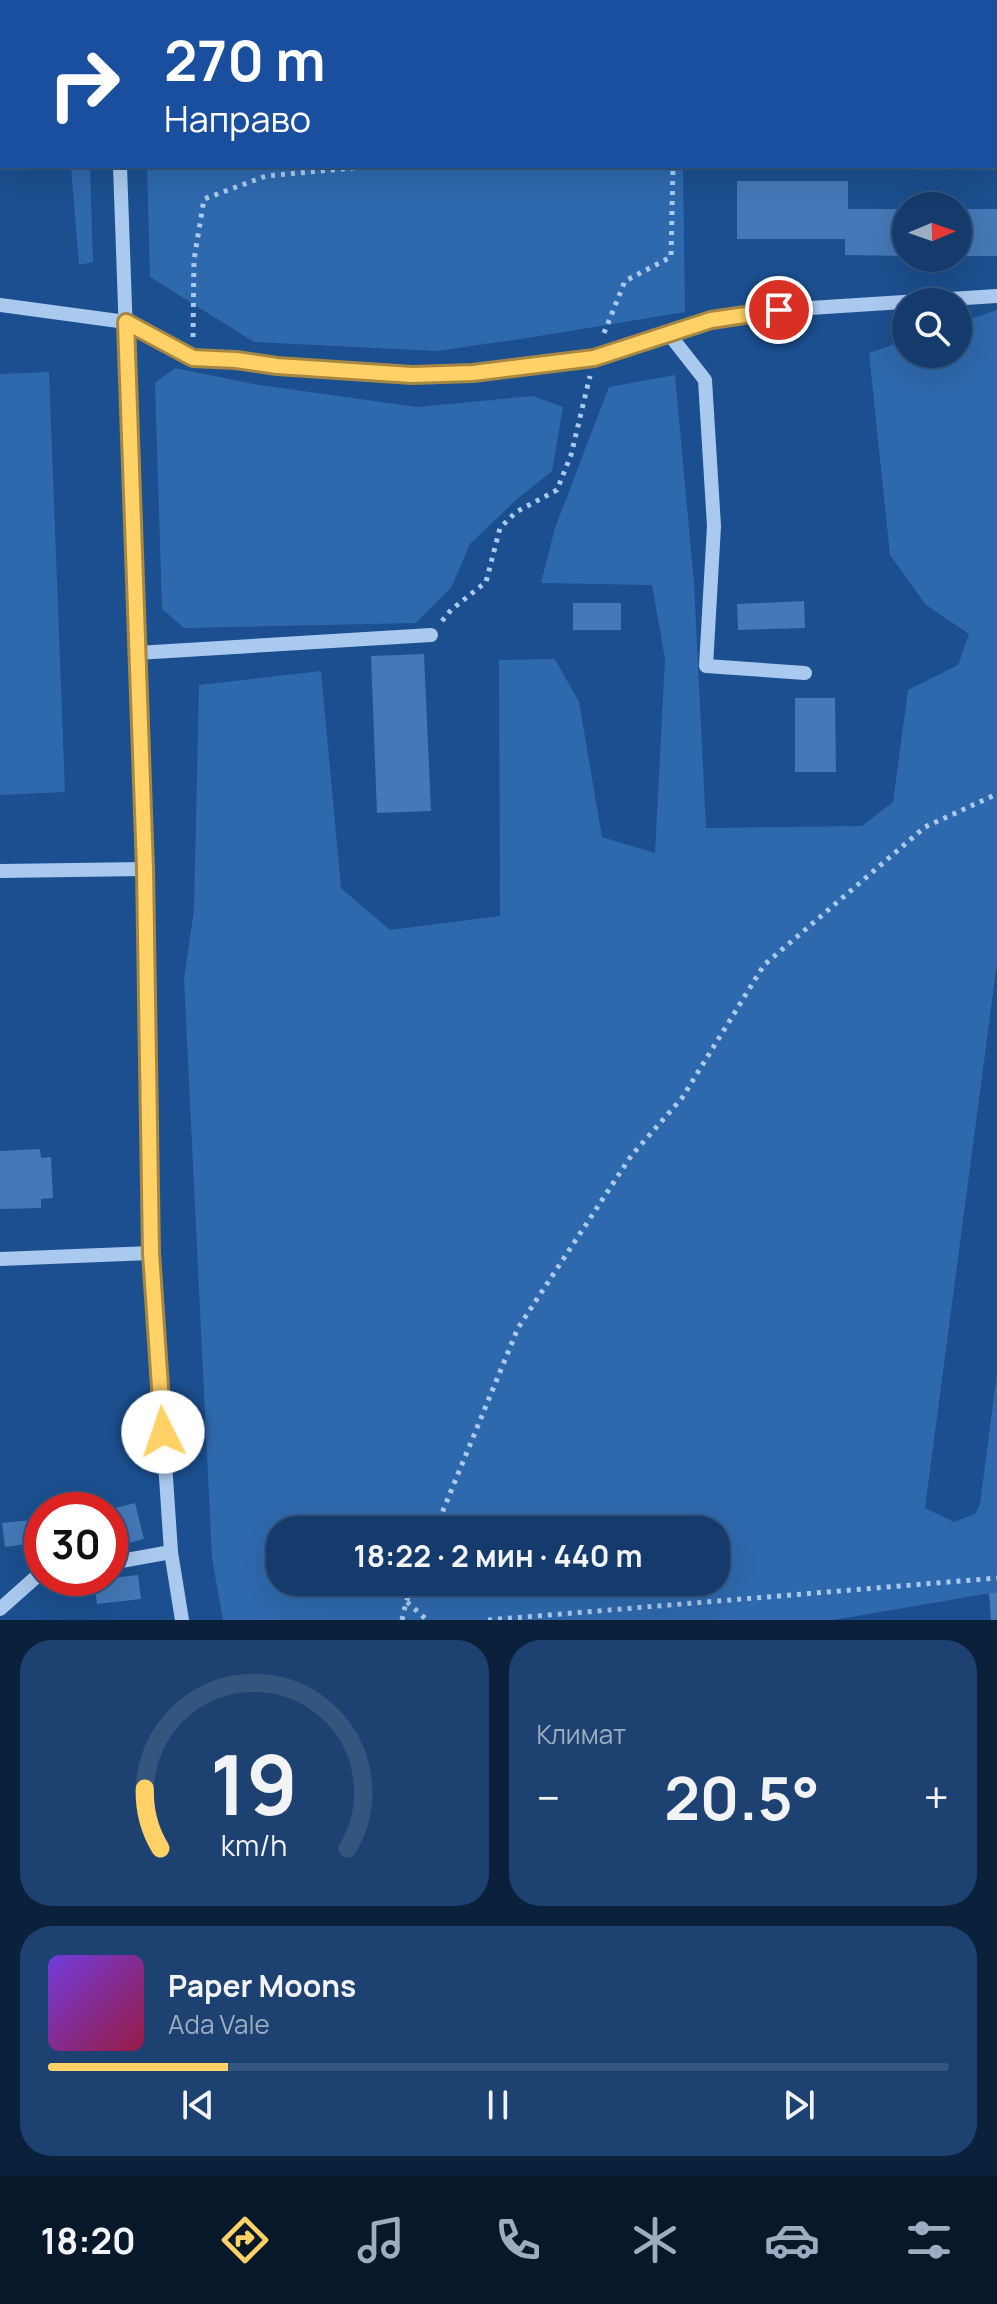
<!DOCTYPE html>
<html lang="ru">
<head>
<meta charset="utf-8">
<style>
  :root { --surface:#143b6b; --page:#1d4271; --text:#f1f3f6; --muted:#9dadc1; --line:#33557e; --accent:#ffd166 }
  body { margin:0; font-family:Manrope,sans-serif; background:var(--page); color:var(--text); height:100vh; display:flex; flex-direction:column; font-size:30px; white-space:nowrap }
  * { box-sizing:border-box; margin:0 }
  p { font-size:26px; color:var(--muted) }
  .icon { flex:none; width:44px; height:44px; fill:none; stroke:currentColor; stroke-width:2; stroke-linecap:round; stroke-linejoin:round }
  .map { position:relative; height:1620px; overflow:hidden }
  .drawer { display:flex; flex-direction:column; gap:20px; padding:20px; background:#0b203b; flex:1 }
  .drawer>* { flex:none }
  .guide { position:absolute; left:0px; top:0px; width:998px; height:168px; box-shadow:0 8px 32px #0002,0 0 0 2px var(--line); background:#1a4fa0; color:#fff; overflow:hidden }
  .needle { width:52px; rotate:88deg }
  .buttons { position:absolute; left:892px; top:192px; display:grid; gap:16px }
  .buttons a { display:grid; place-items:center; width:80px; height:80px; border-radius:50%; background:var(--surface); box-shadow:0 8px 32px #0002,0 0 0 2px var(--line); font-size:40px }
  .speed { position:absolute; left:24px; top:1492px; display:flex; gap:16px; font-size:40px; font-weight:700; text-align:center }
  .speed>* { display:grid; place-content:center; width:104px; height:104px; border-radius:50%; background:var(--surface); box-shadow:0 8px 32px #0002,0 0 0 2px var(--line); line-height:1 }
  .speed .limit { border:12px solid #d22; background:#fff; color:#111 }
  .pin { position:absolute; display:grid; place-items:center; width:68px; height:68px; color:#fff; margin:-34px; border:4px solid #fff; border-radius:50%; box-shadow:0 2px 8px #0007 }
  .me { position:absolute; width:88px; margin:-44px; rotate:356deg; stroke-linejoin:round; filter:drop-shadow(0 0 6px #0008) }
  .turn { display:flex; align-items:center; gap:28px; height:168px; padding:0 32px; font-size:36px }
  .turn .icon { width:104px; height:104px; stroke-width:2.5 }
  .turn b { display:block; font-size:56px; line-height:68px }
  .big { font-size:60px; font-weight:700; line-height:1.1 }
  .drawer .card { flex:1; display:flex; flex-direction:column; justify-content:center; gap:12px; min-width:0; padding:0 28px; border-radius:32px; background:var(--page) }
  .drawer .dial { align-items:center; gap:0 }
  .dial svg { height:208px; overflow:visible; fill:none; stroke:var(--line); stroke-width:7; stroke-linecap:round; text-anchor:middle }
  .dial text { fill:var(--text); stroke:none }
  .song { display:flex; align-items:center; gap:24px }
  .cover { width:96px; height:96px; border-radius:12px; background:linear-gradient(135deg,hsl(260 70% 55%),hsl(340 70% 35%)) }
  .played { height:8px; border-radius:4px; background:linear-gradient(90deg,var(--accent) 20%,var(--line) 20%) }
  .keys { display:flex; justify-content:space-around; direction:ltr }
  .heat { display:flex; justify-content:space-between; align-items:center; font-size:44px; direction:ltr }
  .drawer .tiles { flex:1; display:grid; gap:20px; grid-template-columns:1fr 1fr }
  .card:last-child { grid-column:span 2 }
  .trip { position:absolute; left:266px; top:1516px; width:464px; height:80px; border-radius:32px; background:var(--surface); box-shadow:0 8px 32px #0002,0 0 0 2px var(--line); font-weight:700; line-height:80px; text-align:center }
  .tab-bar { display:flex; height:128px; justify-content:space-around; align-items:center; background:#08182b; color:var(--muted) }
  .tab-bar .icon { width:56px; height:56px }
  .tab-bar .selected { color:var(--accent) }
  .tab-bar b { font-size:36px; color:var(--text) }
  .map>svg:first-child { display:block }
  .green { fill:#2e69ad; fill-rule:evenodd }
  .building { fill:#4478b7 }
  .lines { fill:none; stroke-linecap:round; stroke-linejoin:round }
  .path { stroke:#a9c9ee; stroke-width:5; stroke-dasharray:4 6; stroke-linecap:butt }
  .minor { stroke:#a9c9ee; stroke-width:14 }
  .route-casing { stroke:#a68842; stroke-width:20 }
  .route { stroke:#ffd166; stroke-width:14 }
</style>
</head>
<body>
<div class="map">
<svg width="997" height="1620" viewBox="0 0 997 1620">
  <rect width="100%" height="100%" fill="#1b4f8f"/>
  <g class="green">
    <path d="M143,0H997V8L996,2H144Z"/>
    <path d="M71,166H90L93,262L79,265Z"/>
    <path d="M147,166H683L685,312L521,339L436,351L254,342L150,277Z"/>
    <path d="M997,310V963L925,1508L954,1522L975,1514L980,1504L997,1373V1592L833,1620H223L212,1558L184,979L194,910L199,685L321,671L341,888L390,930L500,916L499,660L555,659L579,702L602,837L655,853L665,659L652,585L541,583L555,528L609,387L675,375L694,583L706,828L862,826L893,802L908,690L958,665L969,634L926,605L890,555L869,353L906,340V354H958V323ZM280,1530H716V1582H280Z"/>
    <path d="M175,368L253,384L417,407L533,396L563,407L552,471L517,499L470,544L451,588L416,623L184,628L162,609L155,383Z"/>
    <path d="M49,372L65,792L0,795V374Z"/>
  </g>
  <g class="building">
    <path d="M737,181H848V209H906V256L845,255V239H737Z"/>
    <rect x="958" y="209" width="39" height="47"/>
    <path d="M804,601L805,628L738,630L737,604Z"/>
    <rect x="573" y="603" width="48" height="27"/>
    <path d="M424,654L431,811L377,813L371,656Z"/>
    <path d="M795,698H835L836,772H795Z"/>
    <path d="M40,1149L41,1158L51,1157L53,1198L41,1199V1208L0,1209V1151Z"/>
    <path d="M135,1503L144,1539L110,1548V1509Z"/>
    <path d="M42,1519V1542L5,1547L2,1523Z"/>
    <path d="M138,1575L141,1599L97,1604L94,1580Z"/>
    <path d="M997,1592V1620H991L989,1593Z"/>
  </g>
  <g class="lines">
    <g class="path">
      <path d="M844,2L873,0"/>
      <path d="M604,333L625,281L671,257L673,166"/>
      <path d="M193,337L194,260L204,199L266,176L375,166"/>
      <path d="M442,621L451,610L486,582L500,528L516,512L557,490L571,455L590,376"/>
      <path d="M435,1530L518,1328L631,1156L682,1098L764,965L925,827L997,794"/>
      <path d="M407,1602L427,1620"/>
      <path d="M402,1620L406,1602L414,1582"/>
      <path d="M488,1620L997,1578"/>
    </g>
    <g class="minor">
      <path d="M114,0V2"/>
      <path d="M996,122H997"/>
      <path d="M120,166L145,869L151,1253L171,1552L182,1620"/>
      <path d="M0,305L126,322L193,358L236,360L277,366L412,375L473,373L594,358L711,320L779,310L997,296"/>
      <path d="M669,334L705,380L714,526L706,666L805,673"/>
      <path d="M137,653L431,635"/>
      <path d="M0,871L145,869"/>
      <path d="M0,1259L151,1253"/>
      <path d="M110,1563L171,1552"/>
      <path d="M0,1609L36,1577L42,1576"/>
    </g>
  </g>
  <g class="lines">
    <defs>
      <path id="route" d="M163,1432L151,1253L145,869L126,322L193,358L236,360L277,366L412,375L473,373L594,358L711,320L779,310"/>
    </defs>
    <use href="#route" class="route-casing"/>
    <use href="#route" class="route"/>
  </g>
</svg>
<div class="buttons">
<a><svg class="needle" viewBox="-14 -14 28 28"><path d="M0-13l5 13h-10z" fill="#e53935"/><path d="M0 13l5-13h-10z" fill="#9dadc1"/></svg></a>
<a><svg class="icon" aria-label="search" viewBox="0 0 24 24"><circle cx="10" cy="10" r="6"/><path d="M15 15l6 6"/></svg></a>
</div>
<div class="speed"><div class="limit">30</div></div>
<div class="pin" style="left:779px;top:310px;background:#d93025"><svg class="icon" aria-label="arrive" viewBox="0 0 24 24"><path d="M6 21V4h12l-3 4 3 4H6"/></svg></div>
<svg class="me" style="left:163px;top:1432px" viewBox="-20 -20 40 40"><circle r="19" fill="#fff"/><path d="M0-13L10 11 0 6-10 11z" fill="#ffd166"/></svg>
<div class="trip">18:22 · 2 мин · 440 m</div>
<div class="guide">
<div class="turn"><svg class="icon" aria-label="right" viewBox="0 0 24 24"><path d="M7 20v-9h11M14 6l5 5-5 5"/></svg><div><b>270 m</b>Направо</div></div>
</div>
</div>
<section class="drawer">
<div class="tiles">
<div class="card dial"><svg viewBox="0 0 100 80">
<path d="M14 69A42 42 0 1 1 86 69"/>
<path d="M14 69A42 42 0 0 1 8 46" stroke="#ffd166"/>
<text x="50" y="56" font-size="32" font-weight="700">19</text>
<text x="50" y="72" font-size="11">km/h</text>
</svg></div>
<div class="card"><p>Климат</p>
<div class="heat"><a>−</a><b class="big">20.5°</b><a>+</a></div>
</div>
<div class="card">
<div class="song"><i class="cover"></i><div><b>Paper Moons</b><p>Ada Vale</p></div></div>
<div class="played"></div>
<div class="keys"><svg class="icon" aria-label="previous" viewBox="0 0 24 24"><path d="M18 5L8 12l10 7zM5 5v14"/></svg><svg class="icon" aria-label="pause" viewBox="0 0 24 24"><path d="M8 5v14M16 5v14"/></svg><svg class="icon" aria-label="next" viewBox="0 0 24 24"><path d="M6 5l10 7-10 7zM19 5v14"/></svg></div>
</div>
</div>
</section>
<nav class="tab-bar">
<b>18:20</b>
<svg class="icon selected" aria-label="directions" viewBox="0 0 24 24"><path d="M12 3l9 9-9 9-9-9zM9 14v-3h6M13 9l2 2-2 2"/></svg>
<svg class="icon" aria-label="music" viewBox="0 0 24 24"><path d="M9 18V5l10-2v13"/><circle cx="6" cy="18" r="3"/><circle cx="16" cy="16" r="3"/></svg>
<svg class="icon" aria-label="phone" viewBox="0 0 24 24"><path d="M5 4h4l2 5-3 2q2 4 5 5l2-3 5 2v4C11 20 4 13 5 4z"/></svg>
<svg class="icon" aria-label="climate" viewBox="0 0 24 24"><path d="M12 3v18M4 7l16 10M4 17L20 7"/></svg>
<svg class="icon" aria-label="car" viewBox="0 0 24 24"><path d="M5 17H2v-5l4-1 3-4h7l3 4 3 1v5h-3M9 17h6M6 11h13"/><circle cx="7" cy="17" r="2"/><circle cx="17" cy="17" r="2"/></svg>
<svg class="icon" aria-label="filters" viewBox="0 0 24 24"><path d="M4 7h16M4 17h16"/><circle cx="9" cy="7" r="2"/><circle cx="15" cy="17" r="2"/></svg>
</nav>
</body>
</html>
